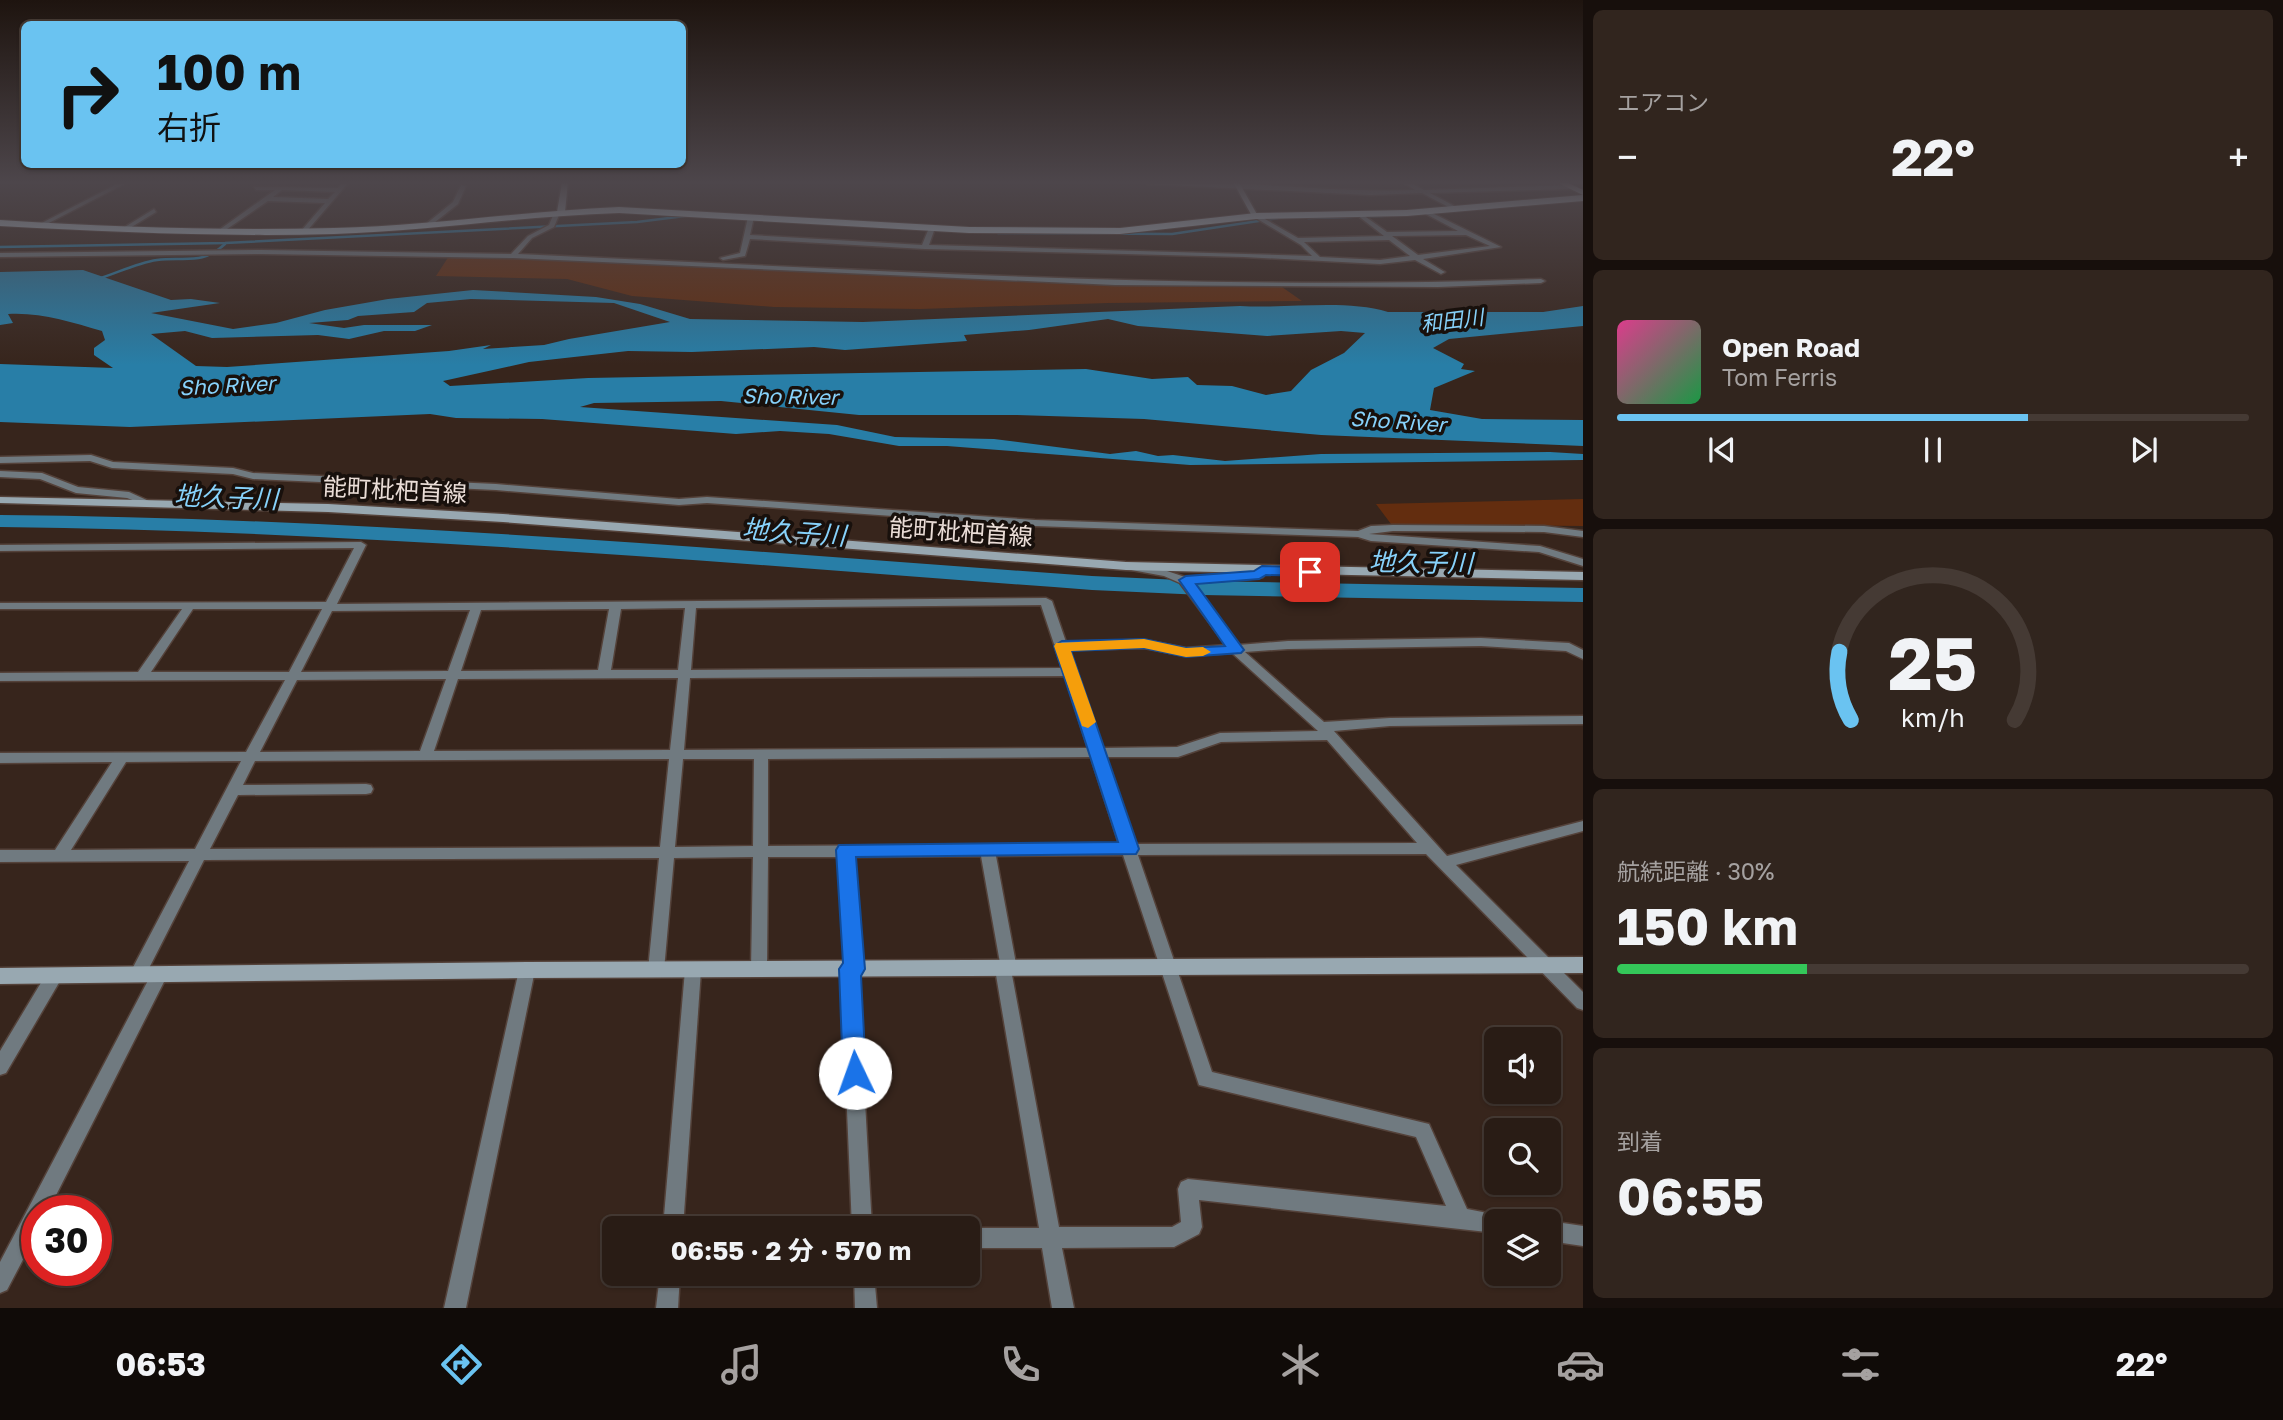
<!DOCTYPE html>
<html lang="ja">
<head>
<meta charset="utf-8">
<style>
  :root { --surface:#291c15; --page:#31251e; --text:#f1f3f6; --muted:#a5a1a0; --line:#453a34; --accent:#6ac3f1 }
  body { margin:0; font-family:"Golos Text","Noto Sans JP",sans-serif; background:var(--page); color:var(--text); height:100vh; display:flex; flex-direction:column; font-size:26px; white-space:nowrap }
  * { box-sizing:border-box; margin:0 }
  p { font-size:23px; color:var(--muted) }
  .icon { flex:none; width:38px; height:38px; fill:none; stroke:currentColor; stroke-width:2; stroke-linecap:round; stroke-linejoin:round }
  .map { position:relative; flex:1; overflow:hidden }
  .sheet { display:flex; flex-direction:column; gap:10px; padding:10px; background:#170f0c; width:700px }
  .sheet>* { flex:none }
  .top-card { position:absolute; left:21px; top:21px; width:665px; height:147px; border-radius:10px; box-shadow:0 2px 5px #0004,0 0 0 2px var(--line); background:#6ac3f1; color:#111; overflow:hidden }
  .controls { position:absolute; left:1484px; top:1027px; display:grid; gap:14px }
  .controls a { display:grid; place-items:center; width:77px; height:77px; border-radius:10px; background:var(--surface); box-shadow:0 2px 5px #0004,0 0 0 2px var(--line); font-size:35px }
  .speed { position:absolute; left:21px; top:1195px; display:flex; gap:14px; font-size:35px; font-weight:700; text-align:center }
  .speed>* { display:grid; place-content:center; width:91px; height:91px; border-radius:50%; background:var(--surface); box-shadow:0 2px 5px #0004,0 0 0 2px var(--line); line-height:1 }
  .speed .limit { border:10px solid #d22; background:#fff; color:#111 }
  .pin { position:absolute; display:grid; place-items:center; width:60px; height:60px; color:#fff; margin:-30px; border-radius:14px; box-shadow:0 4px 10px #0006 }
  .me { position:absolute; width:77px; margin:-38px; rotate:357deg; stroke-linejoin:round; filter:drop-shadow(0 0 5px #0008) }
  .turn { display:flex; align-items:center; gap:24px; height:147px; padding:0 21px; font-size:32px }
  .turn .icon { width:91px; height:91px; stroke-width:2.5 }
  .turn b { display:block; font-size:49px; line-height:60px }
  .big { font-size:52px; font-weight:700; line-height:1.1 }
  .sheet .widget { flex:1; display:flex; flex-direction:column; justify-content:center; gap:10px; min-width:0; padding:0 24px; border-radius:10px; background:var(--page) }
  .sheet .dial { align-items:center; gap:0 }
  .dial svg { height:182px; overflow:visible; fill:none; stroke:var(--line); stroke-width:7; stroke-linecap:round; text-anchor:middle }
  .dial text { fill:var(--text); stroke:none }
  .song { display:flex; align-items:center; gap:21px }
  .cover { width:84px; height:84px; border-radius:10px; background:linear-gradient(135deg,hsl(330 70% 55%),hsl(140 70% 35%)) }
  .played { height:7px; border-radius:4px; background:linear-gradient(90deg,var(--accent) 65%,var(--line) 65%) }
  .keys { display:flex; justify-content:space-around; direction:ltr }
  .heat { display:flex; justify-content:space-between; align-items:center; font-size:38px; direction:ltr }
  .charge { height:10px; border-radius:5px; background:linear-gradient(90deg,#34c759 30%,var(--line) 0) }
  .trip { position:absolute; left:602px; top:1216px; width:378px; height:70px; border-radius:10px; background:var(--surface); box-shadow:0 2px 5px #0004,0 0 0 2px var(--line); font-weight:700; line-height:70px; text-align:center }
  .tab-bar { display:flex; height:112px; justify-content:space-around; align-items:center; background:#100b08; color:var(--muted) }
  .tab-bar .icon { width:49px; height:49px }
  .tab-bar .selected { color:var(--accent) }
  .tab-bar b { font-size:32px; color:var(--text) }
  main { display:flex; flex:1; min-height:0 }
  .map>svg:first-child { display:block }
  .green { fill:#632d0f }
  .water { fill:#287ea7; fill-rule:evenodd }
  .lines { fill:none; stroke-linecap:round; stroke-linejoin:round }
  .stream { stroke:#287ea7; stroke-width:2.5 }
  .river { fill:#287ea7; fill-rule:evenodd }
  .street-casing { stroke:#54423a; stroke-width:3 }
  .secondary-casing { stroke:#54423a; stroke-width:3 }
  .primary-casing { stroke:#54423a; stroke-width:2 }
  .street { fill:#707a80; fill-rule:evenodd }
  .secondary { fill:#98a8b1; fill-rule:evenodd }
  .primary { fill:#b7cbd7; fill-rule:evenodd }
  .route { fill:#1a73e8; stroke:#114b97; stroke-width:2 }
  .slow { fill:#f59e0b }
  .labels { text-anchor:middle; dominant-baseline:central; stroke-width:7; stroke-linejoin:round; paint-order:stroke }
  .far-water-label { font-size:21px; font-style:italic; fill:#87d2fb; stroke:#18100c }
  .street-label { font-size:24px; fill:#eaddd7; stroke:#18100c }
  .water-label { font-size:26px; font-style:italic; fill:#87d2fb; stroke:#18100c }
</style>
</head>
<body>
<main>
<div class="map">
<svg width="1583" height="1308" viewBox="0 0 1583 1308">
  <rect width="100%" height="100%" fill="#37251c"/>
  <g class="green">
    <path d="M449,256C727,262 1004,284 1282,287L1302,301L1108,303L920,309L774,307L632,296L567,279L436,276Z"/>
    <path d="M1583,499V526L1391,524L1376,504Z"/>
  </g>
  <path class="water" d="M83,270L171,300L191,299L220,303L151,313L233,329L276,323L325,310L388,299L473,290L596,297L640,304L690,319L746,320L863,322L1240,306C1287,309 1345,299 1388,312H1543L1583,306V326L1449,339L1433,348L1464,364L1461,369L1475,371L1434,388L1430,410L1482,419L1583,420V446L1321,435L1144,419L1017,415H859L721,401L594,403L580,407L837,425L895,437L994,439L1110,454L1136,451L1158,456L1173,455L1225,461L1321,454L1550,452L1583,454V460L1190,465L947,446H899L829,434L780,431L736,434L542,419L456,418L430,414L130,427L0,422V364L113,368L94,355V348L105,340L102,331C71,322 40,312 8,314L13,323L0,325V272ZM471,299L614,303L670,322L569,339L544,345L483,349L491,345L449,351L227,367L196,366L151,334L185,331L212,338L318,335L349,339L384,331H415L432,325H364L344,328L309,323L348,320L358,316L414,312L427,303ZM1108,319L1138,326L1267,336L1341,331L1365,333L1344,353L1311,370L1291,391L1266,395L1232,386L1197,385L1188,377L1152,379L1086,369L588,378L450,386L443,381L529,362L628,351L692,352L814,347L845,350L967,341L964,335L1029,330Z"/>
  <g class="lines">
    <g class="stream">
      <path d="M1308,218L1383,216"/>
      <path d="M998,233L1172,234L1278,218"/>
      <path d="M0,247L225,243L637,222L685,216"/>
      <path d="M98,279C117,273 137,263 157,260C185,256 201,266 225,244"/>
    </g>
    <path class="river" d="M0,515C365,518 728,550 1092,576L1203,581L1583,588V602L1203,595L1092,590C728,563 365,531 0,527Z"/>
    <defs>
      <g id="street">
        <path d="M121,182H128L41,227L36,226Z"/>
        <path d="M343,182H349L306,232L301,231L325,203L268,201L224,231L219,230L275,190H256L254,187L338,188ZM282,190L335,192L328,199L273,197Z"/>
        <path d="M1145,182C1235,179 1325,193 1415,190L1402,182H1409L1424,190L1571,185L1574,187L1571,189L1430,193L1458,208L1456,211L1422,193L1370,195L1148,184Z"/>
        <path d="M461,185L466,186L458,204L430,226H426V224L453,202Z"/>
        <path d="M154,209L156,212L125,231L120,230Z"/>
        <path d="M561,210L564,212L559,215L554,227L532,238L518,254C859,269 1200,292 1541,279L1545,281L1541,283L1438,287L1115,285L513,258L262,254L0,257V253L262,250L511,254L528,236L549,225L554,213Z"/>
        <path d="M1426,210L1501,247L1423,259L1443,271L1445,272L1441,274L1415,260L1380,264L1244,257L925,249L750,239L745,256L723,260L720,258L740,253L748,217L751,215L754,217L750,235L922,245L929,228L932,226L935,228L929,245L1312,256L1301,245L1254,217V215H1258L1298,238L1384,236L1357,215L1359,212L1387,232L1458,231L1424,213ZM1466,235L1490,246L1418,255L1392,236ZM1389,240L1410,256L1380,260L1320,257L1304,242Z"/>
        <path d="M91,455L113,462L233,468L253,473L496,484L679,499L707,497L1035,520L1358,531L1371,526L1393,525L1544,526L1583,531V537L1544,532L1393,531L1369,534L1540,546L1583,559V566L1539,552L1371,541L1358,537L1035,526L707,503L679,505L496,490L253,479L233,474L112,468L90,461L0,463V457Z"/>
        <path d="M0,471L42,473L78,487L129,492L151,502L146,505L127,498L76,493L40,479L0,477Z"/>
        <path d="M361,542L366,545L337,604L1046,598L1052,601L1066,642L1144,640L1186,648L1226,645L1180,583L1164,576L1126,569L1124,567L1126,565L1158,568L1185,577L1255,572L1258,568L1262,567L1268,570L1263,577L1259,578L1193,583L1238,645L1288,641L1481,638L1569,643L1583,650V659L1566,651L1481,646L1288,649L1245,652L1324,722L1390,718L1583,716V724L1390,726L1334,731L1447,856L1583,821V831L1456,865L1583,992V1010L1577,1008L1426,854L1138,855L1212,1072L1429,1124L1467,1209L1503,1216L1505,1222H1496V1233L1199,1200L1202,1227L1199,1234L1174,1247L1062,1248L1074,1308H1052L1042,1248H968V1228H1039L995,969L1000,963L981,856L854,857L862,969L858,975L872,1228H852L841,969L845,963L839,857H768L767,969L765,974L759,976L753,974L751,969L753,857L674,858L664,970L662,975L656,977L650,975L648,970L659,858L204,860L143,980L137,982L131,980L129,975L189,861L0,862V850H55L112,762L0,763V753L246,752L285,680L0,681V673L138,672L182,609H0V603L326,602L354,548L0,551V545ZM1041,605L1062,668L691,670L696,608ZM685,608L678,670H611L621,609ZM193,609H322L289,672H151ZM609,609L598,670L461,671L481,610ZM470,610L448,671L301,672L332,611ZM1144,648L1186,656L1232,653L1318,731L1220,733L1177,747L1102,748L1068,650ZM1065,676L1088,748L684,750L690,678ZM678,678L670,750L434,751L458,679ZM446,679L420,751L260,752L297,680ZM1327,740L1417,843L1134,844L1105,757H1178L1221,742ZM1091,757L1119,844L768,846V759ZM669,759L660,847L210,849L238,795L366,794L371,793L373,789L371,785L366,784L243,785L255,761ZM683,759H754L753,846L675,847ZM241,761L195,849L71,850L126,762ZM1123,855L1199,1085L1416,1137L1446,1206L1188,1179L1181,1182L1178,1189L1181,1222L1172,1227H1059L1012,975L1017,969L996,856Z"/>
        <path d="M527,963L533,965L535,970L466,1308H444L519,970L521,965Z"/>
        <path d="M693,963L699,965L701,970L683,1228H663L685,970L687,965Z"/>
        <path d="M54,969L60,971L62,976L60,981L6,1073L0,1075V1051L48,971Z"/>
        <path d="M159,969L165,971L167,976L48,1211H37V1233L7,1290L0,1293V1262L153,971Z"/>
        <path d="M1549,1221L1583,1226V1246L1549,1241Z"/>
        <path d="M660,1274H680L678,1308H656Z"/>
        <path d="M854,1274H874L877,1308H855Z"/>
      </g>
      <g id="secondary">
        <path d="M562,182H568L565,212L561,214L557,212Z"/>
        <path d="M1233,182H1239L1259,218H1253Z"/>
        <path d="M0,497L328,504L503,514L1126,562L1583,572V580L1126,570L503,522L328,512L0,503Z"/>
        <path d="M1583,957V973L527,978L0,984V968L527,962Z"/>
      </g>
      <path id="primary" d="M1556,182H1566L1583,190V201L1407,216L1256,219L1120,234L969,233L619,213C524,216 429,231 334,234C223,237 111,232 0,226V220C111,227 223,231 334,228C429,226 524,211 619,207L969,227L1120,228L1256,213L1407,210L1583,195Z"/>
    </defs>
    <use href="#street" class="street-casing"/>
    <use href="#secondary" class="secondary-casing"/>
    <use href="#primary" class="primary-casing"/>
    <use href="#street" class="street"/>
    <use href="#secondary" class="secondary"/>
    <use href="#primary" class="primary"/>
  </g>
  <linearGradient id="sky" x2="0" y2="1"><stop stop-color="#1e140f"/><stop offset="0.5" stop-color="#4d464b"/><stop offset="1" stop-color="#4d464b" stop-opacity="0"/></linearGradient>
  <rect width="1583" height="365" fill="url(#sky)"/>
  <path class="route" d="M1262,566L1310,567L1317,572L1310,576L1266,575L1259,579L1196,584L1244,650L1241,653L1186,657L1144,648L1071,651L1139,849L1136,854L856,857L865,969L861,976L866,1073L863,1080L855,1083L846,1080L843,1073L839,969L843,963L836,850L839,845L1118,842L1054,646L1062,641L1144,639L1186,648L1225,646L1179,580L1186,576L1254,571Z"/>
  <path class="slow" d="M1144,639L1186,648L1203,647L1211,652L1203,656L1186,657L1144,648L1071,651L1096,722L1088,728L1082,726L1054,646L1056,643Z"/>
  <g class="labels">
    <g class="far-water-label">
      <text transform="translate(1452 320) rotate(-7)">和田川</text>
      <text transform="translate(227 385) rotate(-3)">Sho River</text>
      <text transform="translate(790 396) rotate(1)">Sho River</text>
      <text transform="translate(1398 421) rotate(4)">Sho River</text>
    </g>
    <g class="street-label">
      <text transform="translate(395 489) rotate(3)">能町枇杷首線</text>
      <text transform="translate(961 531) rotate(4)">能町枇杷首線</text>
    </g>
    <g class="water-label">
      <text transform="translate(226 497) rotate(2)">地久子川</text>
      <text transform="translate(794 532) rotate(4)">地久子川</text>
      <text transform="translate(1421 562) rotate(1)">地久子川</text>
    </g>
  </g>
</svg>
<div class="controls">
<a><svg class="icon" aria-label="sound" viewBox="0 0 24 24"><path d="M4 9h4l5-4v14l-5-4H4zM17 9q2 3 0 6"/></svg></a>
<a><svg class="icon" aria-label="search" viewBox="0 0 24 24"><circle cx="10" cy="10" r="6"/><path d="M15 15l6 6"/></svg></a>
<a><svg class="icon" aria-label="layers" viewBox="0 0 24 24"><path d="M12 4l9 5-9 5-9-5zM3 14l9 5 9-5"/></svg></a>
</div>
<div class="speed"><div class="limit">30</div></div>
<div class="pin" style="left:1310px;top:572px;background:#d93025"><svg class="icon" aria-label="arrive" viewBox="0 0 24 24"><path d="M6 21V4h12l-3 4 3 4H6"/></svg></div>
<svg class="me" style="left:855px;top:1073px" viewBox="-20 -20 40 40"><circle r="19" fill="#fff"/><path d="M0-13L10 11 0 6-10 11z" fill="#1a73e8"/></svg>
<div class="trip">06:55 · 2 分 · 570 m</div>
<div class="top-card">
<div class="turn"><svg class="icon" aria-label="right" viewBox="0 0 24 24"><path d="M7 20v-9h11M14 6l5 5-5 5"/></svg><div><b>100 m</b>右折</div></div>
</div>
</div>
<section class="sheet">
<div class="widget"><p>エアコン</p>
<div class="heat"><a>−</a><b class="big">22°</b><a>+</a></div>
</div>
<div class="widget">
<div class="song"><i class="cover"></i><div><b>Open Road</b><p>Tom Ferris</p></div></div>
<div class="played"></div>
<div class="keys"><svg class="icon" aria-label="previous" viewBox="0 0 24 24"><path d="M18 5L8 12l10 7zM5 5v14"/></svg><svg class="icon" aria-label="pause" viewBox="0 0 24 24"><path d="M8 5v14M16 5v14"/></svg><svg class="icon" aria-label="next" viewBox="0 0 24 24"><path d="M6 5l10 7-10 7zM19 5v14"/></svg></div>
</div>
<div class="widget dial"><svg viewBox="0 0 100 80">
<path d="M14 69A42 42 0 1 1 86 69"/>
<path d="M14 69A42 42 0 0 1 9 39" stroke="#6ac3f1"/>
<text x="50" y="56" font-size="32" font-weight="700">25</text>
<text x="50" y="72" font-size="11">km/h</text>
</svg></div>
<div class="widget"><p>航続距離 · 30%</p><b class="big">150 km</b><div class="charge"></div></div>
<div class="widget"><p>到着</p><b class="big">06:55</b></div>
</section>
</main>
<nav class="tab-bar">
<b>06:53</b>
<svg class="icon selected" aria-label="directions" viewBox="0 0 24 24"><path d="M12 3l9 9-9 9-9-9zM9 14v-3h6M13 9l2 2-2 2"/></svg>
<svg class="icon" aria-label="music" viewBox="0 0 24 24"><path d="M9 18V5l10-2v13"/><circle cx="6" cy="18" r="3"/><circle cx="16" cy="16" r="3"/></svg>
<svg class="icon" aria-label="phone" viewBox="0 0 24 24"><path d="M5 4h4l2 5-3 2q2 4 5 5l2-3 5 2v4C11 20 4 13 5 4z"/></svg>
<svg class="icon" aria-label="climate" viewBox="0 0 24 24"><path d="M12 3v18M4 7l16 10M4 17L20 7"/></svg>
<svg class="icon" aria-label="car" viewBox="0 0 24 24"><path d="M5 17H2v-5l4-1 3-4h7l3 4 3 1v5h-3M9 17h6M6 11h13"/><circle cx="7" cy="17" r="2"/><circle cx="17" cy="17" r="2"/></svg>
<svg class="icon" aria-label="filters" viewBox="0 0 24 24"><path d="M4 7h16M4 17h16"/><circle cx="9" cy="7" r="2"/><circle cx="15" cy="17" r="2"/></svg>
<b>22°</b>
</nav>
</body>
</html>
